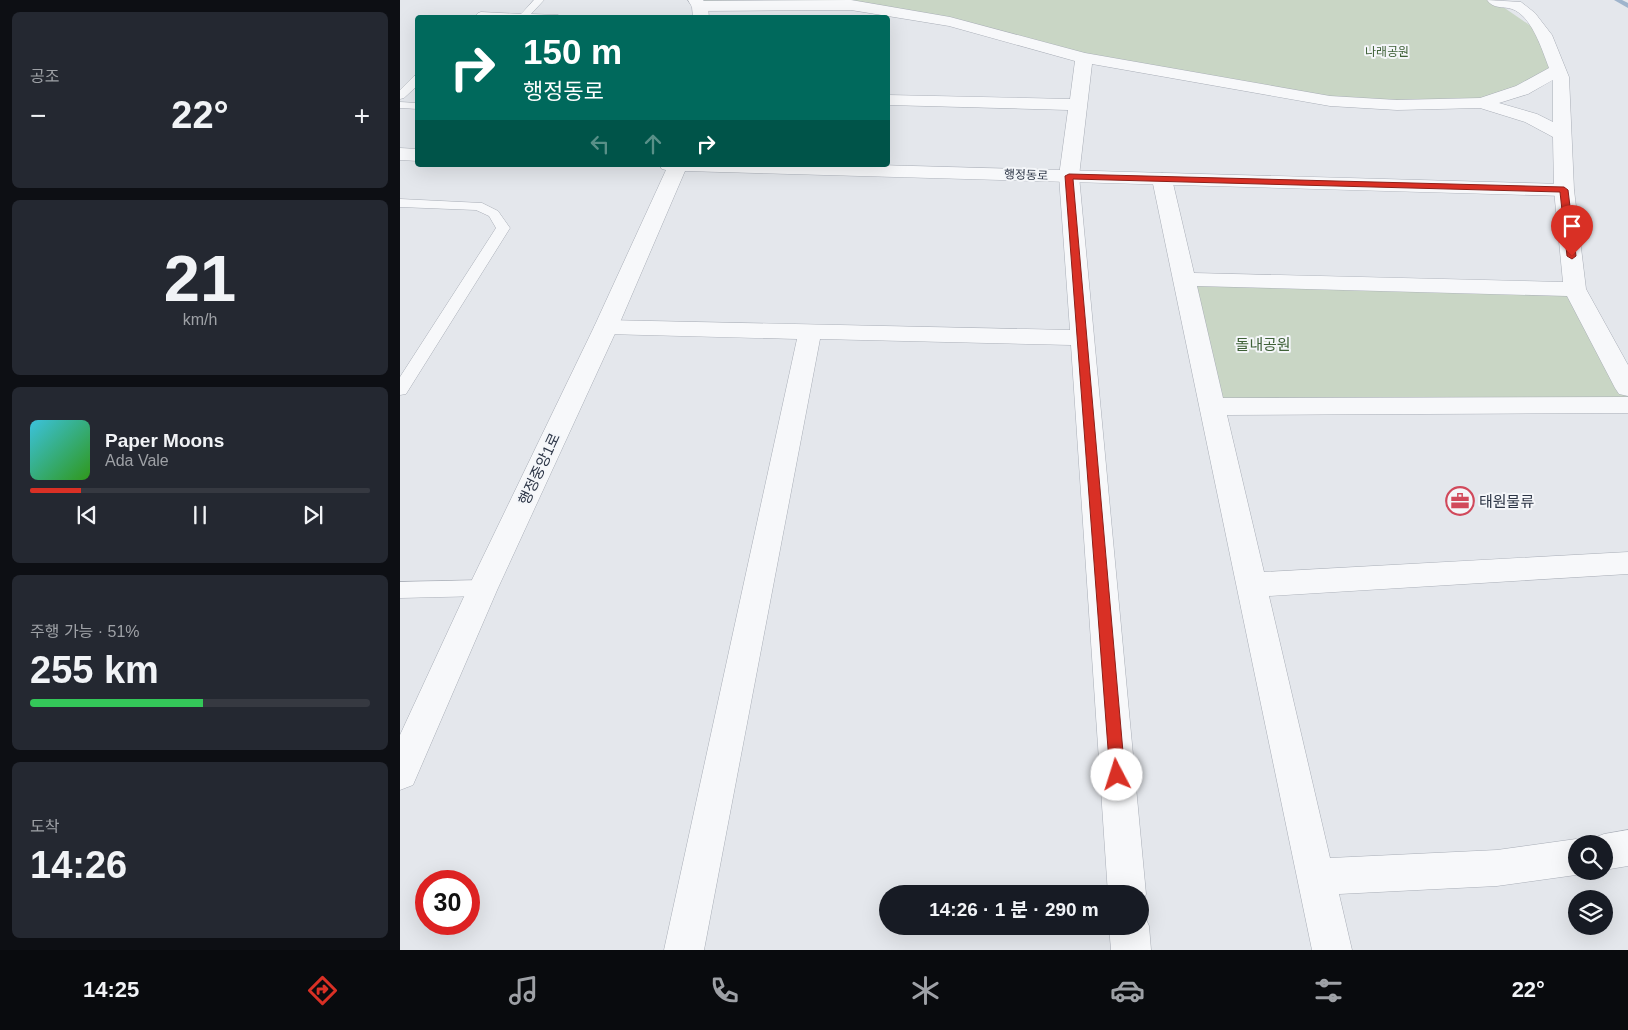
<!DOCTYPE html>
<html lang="ko">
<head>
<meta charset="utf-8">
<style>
  :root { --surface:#171b24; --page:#242831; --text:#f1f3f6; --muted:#9ea1a6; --line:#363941; --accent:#d93025 }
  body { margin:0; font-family:Arial,"Noto Sans KR",sans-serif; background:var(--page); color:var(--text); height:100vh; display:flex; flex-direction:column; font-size:19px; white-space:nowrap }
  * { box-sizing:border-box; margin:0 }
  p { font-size:16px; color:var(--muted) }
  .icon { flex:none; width:28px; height:28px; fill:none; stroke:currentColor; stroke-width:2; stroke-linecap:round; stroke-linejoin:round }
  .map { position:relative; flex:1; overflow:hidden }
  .details { display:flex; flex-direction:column; gap:12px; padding:12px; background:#0d0f14; width:400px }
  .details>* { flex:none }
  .hud { position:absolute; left:15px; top:15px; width:475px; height:152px; border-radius:5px; box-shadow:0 5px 20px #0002; background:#00695c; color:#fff; overflow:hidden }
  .buttons { position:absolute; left:1168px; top:835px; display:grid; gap:10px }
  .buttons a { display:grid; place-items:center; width:45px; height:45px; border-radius:50%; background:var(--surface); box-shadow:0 5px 20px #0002; font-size:25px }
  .speed { position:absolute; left:15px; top:870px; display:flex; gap:10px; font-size:25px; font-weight:700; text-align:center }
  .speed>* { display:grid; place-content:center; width:65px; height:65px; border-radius:50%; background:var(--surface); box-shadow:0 5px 20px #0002; line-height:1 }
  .speed .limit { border:8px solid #d22; background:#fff; color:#111 }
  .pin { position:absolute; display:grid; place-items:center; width:42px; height:42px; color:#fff; margin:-51px -21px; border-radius:50% 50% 50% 0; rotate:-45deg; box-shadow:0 0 5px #0007 }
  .pin .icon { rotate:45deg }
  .me { position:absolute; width:55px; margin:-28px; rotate:355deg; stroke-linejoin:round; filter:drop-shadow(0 0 4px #0008) }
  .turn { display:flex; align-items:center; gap:18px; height:105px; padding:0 25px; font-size:22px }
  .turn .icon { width:65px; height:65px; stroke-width:2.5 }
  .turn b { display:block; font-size:35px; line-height:42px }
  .lanes { display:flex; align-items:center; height:48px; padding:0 25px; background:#0003; justify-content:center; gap:25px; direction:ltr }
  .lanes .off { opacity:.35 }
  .big { font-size:38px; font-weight:700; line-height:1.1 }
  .details .widget { flex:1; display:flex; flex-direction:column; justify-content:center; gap:8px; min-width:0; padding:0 18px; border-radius:8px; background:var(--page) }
  .details .dial { align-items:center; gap:0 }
  .dial b { font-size:65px; line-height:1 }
  .song { display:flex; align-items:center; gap:15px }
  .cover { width:60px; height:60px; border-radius:8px; background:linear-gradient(135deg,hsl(190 70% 55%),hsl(110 70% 35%)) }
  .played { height:5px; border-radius:2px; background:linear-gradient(90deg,var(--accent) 15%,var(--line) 15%) }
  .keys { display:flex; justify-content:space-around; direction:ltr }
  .heat { display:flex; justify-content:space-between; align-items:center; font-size:28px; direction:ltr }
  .charge { height:8px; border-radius:4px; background:linear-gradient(90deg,#34c759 51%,var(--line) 0) }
  .trip { position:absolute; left:479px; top:885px; width:270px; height:50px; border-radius:25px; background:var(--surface); box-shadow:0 5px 20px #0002; font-weight:700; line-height:50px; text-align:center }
  .dock { display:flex; height:80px; justify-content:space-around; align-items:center; background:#090b0e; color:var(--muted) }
  .dock .icon { width:35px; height:35px }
  .dock .current { color:var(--accent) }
  .dock b { font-size:22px; color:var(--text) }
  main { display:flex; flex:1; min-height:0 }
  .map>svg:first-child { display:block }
  .green { fill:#c9d6c5 }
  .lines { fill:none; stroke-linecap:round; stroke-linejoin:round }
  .stream { fill:#9fb4cc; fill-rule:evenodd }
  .service-casing { stroke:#a9aeb7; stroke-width:1 }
  .minor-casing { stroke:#a9aeb7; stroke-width:1 }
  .tertiary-casing { stroke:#a9aeb7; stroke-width:1 }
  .service { fill:#f7f8fa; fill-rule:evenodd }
  .minor { fill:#f7f8fa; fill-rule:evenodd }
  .tertiary { fill:#f7f8fa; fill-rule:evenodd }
  .route { fill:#d93025; stroke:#8d1f18 }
  .labels { text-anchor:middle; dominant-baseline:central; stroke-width:4; stroke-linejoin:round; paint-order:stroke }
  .far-park-label { font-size:12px; fill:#3f6138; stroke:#f4f6f9 }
  .far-street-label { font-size:12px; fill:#2b3445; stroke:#f4f6f9 }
  .park-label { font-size:15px; fill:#3f6138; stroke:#f4f6f9 }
  .street-label { font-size:15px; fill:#2b3445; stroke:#f4f6f9 }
  .poi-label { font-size:15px; fill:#2b3445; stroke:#f4f6f9; text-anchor:start }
</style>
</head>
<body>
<main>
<section class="details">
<div class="widget"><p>공조</p>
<div class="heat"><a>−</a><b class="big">22°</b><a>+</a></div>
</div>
<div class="widget dial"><b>21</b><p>km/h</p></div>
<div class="widget">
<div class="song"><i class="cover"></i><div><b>Paper Moons</b><p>Ada Vale</p></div></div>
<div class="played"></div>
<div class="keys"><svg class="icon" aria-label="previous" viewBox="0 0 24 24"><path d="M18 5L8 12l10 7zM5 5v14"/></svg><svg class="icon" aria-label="pause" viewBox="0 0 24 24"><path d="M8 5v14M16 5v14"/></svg><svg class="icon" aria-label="next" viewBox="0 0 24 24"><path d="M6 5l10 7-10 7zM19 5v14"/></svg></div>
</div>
<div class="widget"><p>주행 가능 · 51%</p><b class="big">255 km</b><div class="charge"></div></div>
<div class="widget"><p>도착</p><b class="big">14:26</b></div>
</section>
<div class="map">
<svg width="1228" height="950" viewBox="0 0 1228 950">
  <rect width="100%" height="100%" fill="#e4e7ec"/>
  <g class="green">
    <path d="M295,0H1093L1144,35L1158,70L1081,103L930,101L629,43L451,5L300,6Z"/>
    <path d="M784,279L1175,289L1228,388V405L812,407Z"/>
  </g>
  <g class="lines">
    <path class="stream" d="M1214,0H1222L1228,3V8Z"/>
    <defs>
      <g id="service">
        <path d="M134,0H144L131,14L158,15L163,18H74L78,13L81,12L121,14Z"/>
        <path d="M18,75V85L4,98L0,99V90L14,76Z"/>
        <path d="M0,102L18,103V109L0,108Z"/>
        <path d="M0,199L82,203L98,211L110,228L6,394L0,395V377L96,228L89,216L76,210L0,207Z"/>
        <path d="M83,580L90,583L93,588L90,593L83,596L0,598V582Z"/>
      </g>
      <g id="minor">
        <path d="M451,0L550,17L685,53L930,96L997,100L1080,98L1116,86L1149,68C1142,50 1132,16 1112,9C1102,6 1093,9 1087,0L1121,2L1135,13L1152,35L1169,77L1174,190L1186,289L1228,365V396L1219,394L1215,388L1167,296L797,286L823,398L1228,397V413L827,415L864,572L1228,552V574L869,596L930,858L1097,850L1176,839L1188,844H1176V871H1186L1176,875L1097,886L939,894L952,950H912L752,179L755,175L762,173L769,175L772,179L794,273L1163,282L1154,190L1153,137L1125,122L1080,108L997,110L930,106L692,64L679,176L746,894L741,908L740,894H708L671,345L420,339L304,950H264L397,339L206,334L198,332L194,327L198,322L206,320L670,330L659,176L668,110L488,105V95L670,99L675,61L549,26L451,10L300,11L295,9L292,6L295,3L300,1ZM1153,80V122L1137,114L1099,103L1128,94Z"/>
        <path d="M1228,830V866L1204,870V844H1189L1191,839L1204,834Z"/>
        <path d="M740,911L743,912L749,926L751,950H711L709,926H740Z"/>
      </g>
      <g id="tertiary">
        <path d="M288,0H303L308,6L309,18H293L292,7Z"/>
        <path d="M0,148L18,149V161L0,160Z"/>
        <path d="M259,165H478L1164,184L1171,186L1174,190L1171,194L1164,196L285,171L218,327L98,588L13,785L0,790V735L68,588L194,327L266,170L262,169Z"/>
      </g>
    </defs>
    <use href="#service" class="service-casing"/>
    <use href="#minor" class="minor-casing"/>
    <use href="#tertiary" class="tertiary-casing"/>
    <use href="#service" class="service"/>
    <use href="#minor" class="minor"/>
    <use href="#tertiary" class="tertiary"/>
  </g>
  <path class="route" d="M669,174L1164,187L1168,190L1176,256L1172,259L1167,256L1160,192L673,179L725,775L722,779L717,781L712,779L710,775L665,176Z"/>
  <defs>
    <symbol id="office-ring" viewBox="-11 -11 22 22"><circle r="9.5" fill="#f4f6f9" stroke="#d1495b" stroke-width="1.5"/><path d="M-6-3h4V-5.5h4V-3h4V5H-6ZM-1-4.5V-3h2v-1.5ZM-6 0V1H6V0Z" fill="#d1495b"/></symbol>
  </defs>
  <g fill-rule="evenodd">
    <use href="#office-ring" x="1044" y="485" width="32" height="32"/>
  </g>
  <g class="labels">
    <g class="far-park-label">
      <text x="987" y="52">나래공원</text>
    </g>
    <g class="far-street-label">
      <text transform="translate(626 175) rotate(2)">행정동로</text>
    </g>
    <g class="park-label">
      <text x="863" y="344">돌내공원</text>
    </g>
    <g class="street-label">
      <text transform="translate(139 469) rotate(-65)">행정중앙1로</text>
    </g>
    <g class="poi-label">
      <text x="1079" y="501">태원물류</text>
    </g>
  </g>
</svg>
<div class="buttons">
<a><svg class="icon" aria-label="search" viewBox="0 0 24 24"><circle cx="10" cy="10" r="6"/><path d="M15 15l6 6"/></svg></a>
<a><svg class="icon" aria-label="layers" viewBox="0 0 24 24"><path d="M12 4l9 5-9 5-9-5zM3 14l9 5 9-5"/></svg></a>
</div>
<div class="speed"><div class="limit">30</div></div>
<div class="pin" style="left:1172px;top:256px;background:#d93025"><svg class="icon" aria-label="arrive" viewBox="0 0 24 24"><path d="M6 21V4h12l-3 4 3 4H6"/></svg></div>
<svg class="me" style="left:717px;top:775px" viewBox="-20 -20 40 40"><circle r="19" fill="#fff"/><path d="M0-13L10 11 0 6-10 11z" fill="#d93025"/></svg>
<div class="trip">14:26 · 1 분 · 290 m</div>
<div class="hud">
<div class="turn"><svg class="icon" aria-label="right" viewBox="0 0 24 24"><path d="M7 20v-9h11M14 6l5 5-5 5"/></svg><div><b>150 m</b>행정동로</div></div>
<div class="lanes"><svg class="icon off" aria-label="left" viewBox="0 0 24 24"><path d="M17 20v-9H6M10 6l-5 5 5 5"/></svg><svg class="icon off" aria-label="ahead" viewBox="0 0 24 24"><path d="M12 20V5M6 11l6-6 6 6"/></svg><svg class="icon" aria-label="right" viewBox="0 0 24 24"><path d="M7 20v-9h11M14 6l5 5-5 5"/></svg></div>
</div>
</div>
</main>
<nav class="dock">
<b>14:25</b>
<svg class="icon current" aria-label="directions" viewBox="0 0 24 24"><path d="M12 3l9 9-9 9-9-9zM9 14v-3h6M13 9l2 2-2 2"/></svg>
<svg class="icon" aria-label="music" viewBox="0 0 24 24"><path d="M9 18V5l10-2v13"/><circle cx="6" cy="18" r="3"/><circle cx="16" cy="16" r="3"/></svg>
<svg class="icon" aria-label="phone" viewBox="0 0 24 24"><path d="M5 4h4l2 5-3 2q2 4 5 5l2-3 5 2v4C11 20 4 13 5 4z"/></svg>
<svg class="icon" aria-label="climate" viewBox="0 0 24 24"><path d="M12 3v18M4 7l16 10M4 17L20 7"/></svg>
<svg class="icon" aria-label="car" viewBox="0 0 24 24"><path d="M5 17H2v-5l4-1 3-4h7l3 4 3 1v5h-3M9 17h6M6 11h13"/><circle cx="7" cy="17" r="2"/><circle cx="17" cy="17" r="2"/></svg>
<svg class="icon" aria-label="filters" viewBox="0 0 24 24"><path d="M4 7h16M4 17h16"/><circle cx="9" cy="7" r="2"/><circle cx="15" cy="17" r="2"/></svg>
<b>22°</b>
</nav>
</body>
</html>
